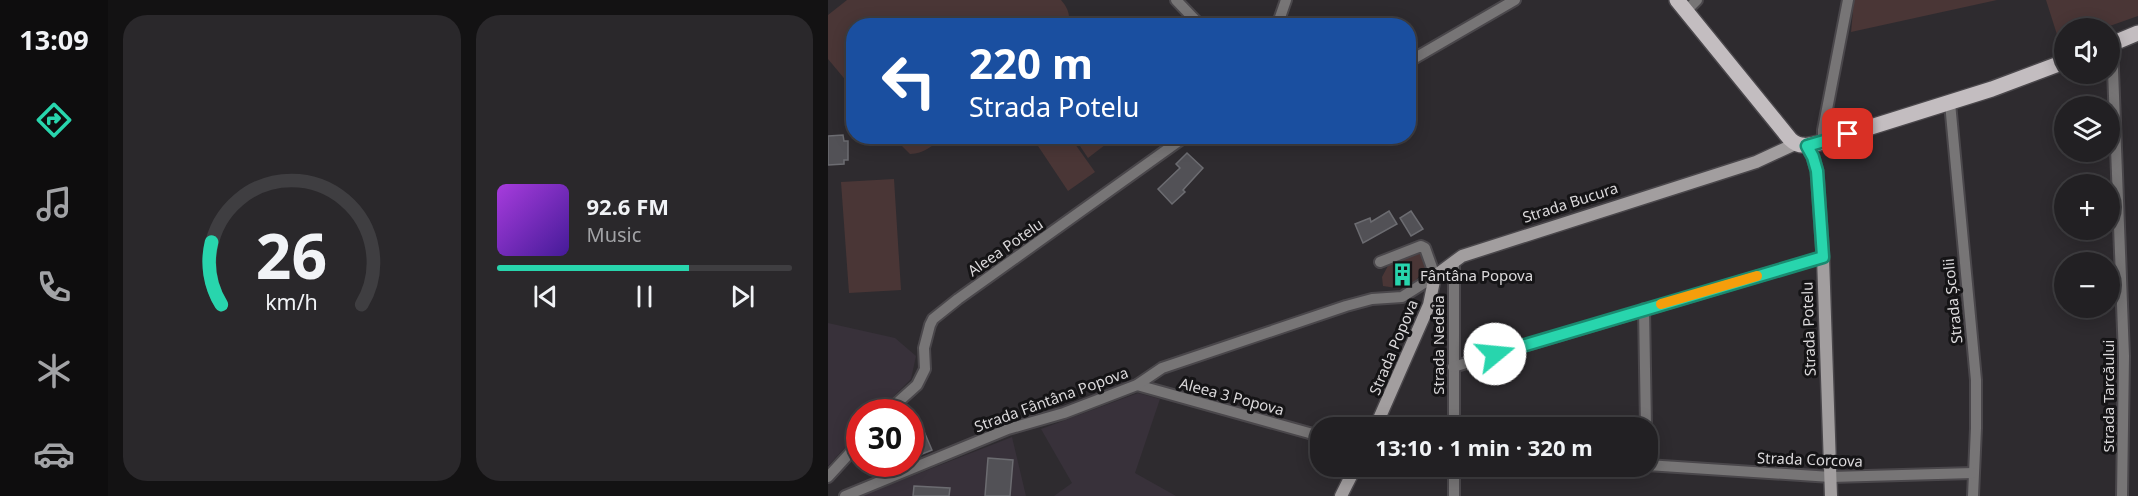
<!DOCTYPE html>
<html lang="en">
<head>
<meta charset="utf-8">
<style>
  :root { --surface:#222023; --page:#2a282b; --text:#f1f3f6; --muted:#a2a3a6; --line:#3f3e41; --accent:#28d5ad }
  body { margin:0; font-family:"Noto Sans",sans-serif; background:var(--page); color:var(--text); height:100vh; display:flex; flex-direction:column; font-size:22px; white-space:nowrap }
  * { box-sizing:border-box; margin:0 }
  p { font-size:20px; color:var(--muted) }
  .icon { flex:none; width:33px; height:33px; fill:none; stroke:currentColor; stroke-width:2; stroke-linecap:round; stroke-linejoin:round }
  .map { position:relative; flex:1; overflow:hidden }
  .panel { display:flex; flex-direction:column; gap:15px; padding:15px; background:#131213; width:720px }
  .panel>* { flex:none }
  .hud { position:absolute; left:18px; top:18px; width:570px; height:126px; border-radius:24px; box-shadow:0 3px 15px #0003,0 0 0 2px var(--line); background:#1a4fa0; color:#fff; overflow:hidden }
  .tools { position:absolute; left:1226px; top:18px; display:grid; gap:12px }
  .tools a { display:grid; place-items:center; width:66px; height:66px; border-radius:50%; background:var(--surface); box-shadow:0 3px 15px #0003,0 0 0 2px var(--line); font-size:30px }
  .speed { position:absolute; left:18px; top:399px; display:flex; gap:12px; font-size:30px; font-weight:700; text-align:center }
  .speed>* { display:grid; place-content:center; width:78px; height:78px; border-radius:50%; background:var(--surface); box-shadow:0 3px 15px #0003,0 0 0 2px var(--line); line-height:1 }
  .speed .limit { border:9px solid #d22; background:#fff; color:#111 }
  .pin { position:absolute; display:grid; place-items:center; width:51px; height:51px; color:#fff; margin:-26px; border-radius:12px; box-shadow:0 3px 9px #0006 }
  .me { position:absolute; width:66px; margin:-33px; rotate:73deg; stroke-linejoin:round; filter:drop-shadow(0 0 4px #0008) }
  .turn { display:flex; align-items:center; gap:21px; height:126px; padding:0 24px; font-size:27px }
  .turn .icon { width:78px; height:78px; stroke-width:2.5 }
  .turn b { display:block; font-size:42px; line-height:51px }
  .panel .card { flex:1; display:flex; flex-direction:column; justify-content:center; gap:9px; min-width:0; padding:0 21px; border-radius:24px; background:var(--page) }
  .panel .dial { align-items:center; gap:0 }
  .dial svg { height:156px; overflow:visible; fill:none; stroke:var(--line); stroke-width:7; stroke-linecap:round; text-anchor:middle }
  .dial text { fill:var(--text); stroke:none }
  .song { display:flex; align-items:center; gap:18px }
  .cover { width:72px; height:72px; border-radius:9px; background:linear-gradient(135deg,hsl(280 70% 55%),hsl(260 70% 35%)) }
  .played { height:6px; border-radius:3px; background:linear-gradient(90deg,var(--accent) 65%,var(--line) 65%) }
  .keys { display:flex; justify-content:space-around; direction:ltr }
  .panel .tiles { flex:1; display:grid; gap:15px; grid-template-columns:repeat(2,1fr) }
  .trip { position:absolute; left:482px; top:417px; width:348px; height:60px; border-radius:24px; background:var(--surface); box-shadow:0 3px 15px #0003,0 0 0 2px var(--line); font-weight:700; line-height:60px; text-align:center }
  main { display:flex; flex:1; min-height:0 }
  .dock { display:flex; flex-direction:column; width:108px; justify-content:space-around; align-items:center; background:#0e0d0e; color:var(--muted) }
  .dock .icon { width:42px; height:42px }
  .dock .selected { color:var(--accent) }
  .dock b { font-size:27px; color:var(--text) }
  .map>svg:first-child { display:block }
  .built { fill:#38313a }
  .green { fill:#4a3636 }
  .building { fill:#525156; stroke:#6c6c71; stroke-width:1.5 }
  .lines { fill:none; stroke-linecap:round; stroke-linejoin:round }
  .street-casing { stroke:#4a474b; stroke-width:14 }
  .secondary-casing { stroke:#4a474b; stroke-width:15 }
  .primary-casing { stroke:#4a474b; stroke-width:18 }
  .street { stroke:#777576; stroke-width:10 }
  .secondary { stroke:#a29e9f; stroke-width:12 }
  .primary { stroke:#c3bdc0; stroke-width:15 }
  .route-casing { stroke:#1a8a70; stroke-width:15 }
  .route { stroke:#28d5ad; stroke-width:10 }
  .slow { stroke:#f59e0b; stroke-width:10 }
  .labels { text-anchor:middle; dominant-baseline:central; stroke-width:6; stroke-linejoin:round; paint-order:stroke }
  .street-label { font-size:15px; fill:#dbd9db; stroke:#151416 }
  .poi-label { font-size:15px; fill:#dbd9db; stroke:#151416; text-anchor:start }
</style>
</head>
<body>
<main>
<nav class="dock">
<b>13:09</b>
<svg class="icon selected" aria-label="directions" viewBox="0 0 24 24"><path d="M12 3l9 9-9 9-9-9zM9 14v-3h6M13 9l2 2-2 2"/></svg>
<svg class="icon" aria-label="music" viewBox="0 0 24 24"><path d="M9 18V5l10-2v13"/><circle cx="6" cy="18" r="3"/><circle cx="16" cy="16" r="3"/></svg>
<svg class="icon" aria-label="phone" viewBox="0 0 24 24"><path d="M5 4h4l2 5-3 2q2 4 5 5l2-3 5 2v4C11 20 4 13 5 4z"/></svg>
<svg class="icon" aria-label="climate" viewBox="0 0 24 24"><path d="M12 3v18M4 7l16 10M4 17L20 7"/></svg>
<svg class="icon" aria-label="car" viewBox="0 0 24 24"><path d="M5 17H2v-5l4-1 3-4h7l3 4 3 1v5h-3M9 17h6M6 11h13"/><circle cx="7" cy="17" r="2"/><circle cx="17" cy="17" r="2"/></svg>
</nav>
<section class="panel">
<div class="tiles">
<div class="card dial"><svg viewBox="0 0 100 80">
<path d="M14 69A42 42 0 1 1 86 69"/>
<path d="M14 69A42 42 0 0 1 9 37" stroke="#28d5ad"/>
<text x="50" y="56" font-size="32" font-weight="700">26</text>
<text x="50" y="72" font-size="11">km/h</text>
</svg></div>
<div class="card">
<div class="song"><i class="cover"></i><div><b>92.6 FM</b><p>Music</p></div></div>
<div class="played"></div>
<div class="keys"><svg class="icon" aria-label="previous" viewBox="0 0 24 24"><path d="M18 5L8 12l10 7zM5 5v14"/></svg><svg class="icon" aria-label="pause" viewBox="0 0 24 24"><path d="M8 5v14M16 5v14"/></svg><svg class="icon" aria-label="next" viewBox="0 0 24 24"><path d="M6 5l10 7-10 7zM19 5v14"/></svg></div>
</div>
</div>
</section>
<div class="map">
<svg width="1310" height="496" viewBox="0 0 1310 496">
  <rect width="100%" height="100%" fill="#2e2b2f"/>
  <g class="built">
    <path d="M0,323L67,338L88,356L83,379L50,412H32L31,432L0,466Z"/>
    <path d="M310,393L332,399L307,473L348,496H226L244,483L213,429Z"/>
    <path d="M184,437L198,496H33Z"/>
  </g>
  <g class="green">
    <path d="M19,0H233C240,8 242,14 241,25L26,26L25,89L0,59V15Z"/>
    <path d="M1026,0H1169L1023,32Z"/>
    <path d="M1218,0H1310V16L1276,28H1236V43L1232,44Z"/>
    <path d="M65,137H115C105,145 96,154 82,154Z"/>
    <path d="M204,137H242L267,172L240,191Z"/>
    <path d="M246,137H285L286,138L260,158Z"/>
    <path d="M66,179L73,290L21,293L13,182Z"/>
    <path d="M594,252L599,265C582,288 584,291 555,286L554,277L562,262Z"/>
  </g>
  <g class="building">
    <path d="M15,135L16,141H20V160H16V164L0,165V136Z"/>
    <path d="M359,153L375,168L355,190L357,192L344,204L330,189L352,168L348,164Z"/>
    <path d="M561,211L569,224L535,243L527,224L542,218L543,222Z"/>
    <path d="M583,211L595,229L583,236L572,218Z"/>
    <path d="M578,270L580,278L571,281L569,272Z"/>
    <path d="M95,429L104,450L82,459V437Z"/>
    <path d="M160,458L185,460L182,496H157Z"/>
    <path d="M86,486L122,488L121,496H85Z"/>
  </g>
  <g class="lines">
    <defs>
      <g id="street">
        <path d="M348,0L373,26"/>
        <path d="M858,11L869,0"/>
        <path d="M449,26L458,0"/>
        <path d="M1284,44L1296,356L1294,496"/>
        <path d="M580,62L687,0"/>
        <path d="M1122,103L1148,380V428L1145,496"/>
        <path d="M995,142V130L1020,0"/>
        <path d="M626,262V428"/>
        <path d="M816,309L818,428"/>
        <path d="M625,367L995,257"/>
        <path d="M309,385L492,436"/>
        <path d="M59,412L89,385L97,369L96,348L102,325L105,319L130,299L358,136"/>
        <path d="M819,465L1003,477L1145,473"/>
        <path d="M626,466V496"/>
        <path d="M0,477L32,442"/>
        <path d="M17,496L180,429L236,413L309,385L334,368L518,306L544,299L574,297L607,276L597,248L593,246L552,262"/>
      </g>
      <g id="secondary">
        <path d="M979,146L985,157L989,171L995,257L1003,496"/>
        <path d="M547,428L601,305L607,276L634,256L928,162L967,144"/>
        <path d="M513,496L528,466"/>
      </g>
      <g id="primary">
        <path d="M849,0L962,139C972,149 983,145 995,142L1164,89L1236,62"/>
        <path d="M1281,45L1310,33"/>
      </g>
    </defs>
    <use href="#street" class="street-casing"/>
    <use href="#secondary" class="secondary-casing"/>
    <use href="#primary" class="primary-casing"/>
    <use href="#street" class="street"/>
    <use href="#secondary" class="secondary"/>
    <use href="#primary" class="primary"/>
  </g>
  <g class="lines">
    <defs>
      <path id="route" d="M667,354L995,257L989,171L985,157L979,146L1020,134"/>
    </defs>
    <use href="#route" class="route-casing"/>
    <use href="#route" class="route"/>
    <path class="slow" d="M833,304L929,276"/>
  </g>
  <defs>
    <symbol id="building-bare" viewBox="-9 -9 18 18"><path d="M-4-6H4V6H1V3H-1V6H-4ZM-2.5-4.3h1.7v1.8h-1.7ZM.8-4.3h1.7v1.8H.8ZM-2.5-1h1.7V.8h-1.7ZM.8-1h1.7V.8H.8Z" fill="#28d5ad" stroke="#151416" stroke-width="2.5" paint-order="stroke"/></symbol>
  </defs>
  <g fill-rule="evenodd">
    <use href="#building-bare" x="558" y="258" width="33" height="33"/>
  </g>
  <g class="labels">
    <g class="street-label">
      <text transform="translate(742 202) rotate(-18)">Strada Bucura</text>
      <text transform="translate(177 247) rotate(-35)">Aleea Potelu</text>
      <text transform="translate(1124 301) rotate(-96)">Strada Școlii</text>
      <text transform="translate(980 329) rotate(-92)">Strada Potelu</text>
      <text transform="translate(610 345) rotate(-90)">Strada Nedeia</text>
      <text transform="translate(565 347) rotate(-67)">Strada Popova</text>
      <text transform="translate(404 396) rotate(15)">Aleea 3 Popova</text>
      <text transform="translate(1280 396) rotate(-90)">Strada Tarcăului</text>
      <text transform="translate(223 399) rotate(-20)">Strada Fântâna Popova</text>
      <text transform="translate(982 459) rotate(2)">Strada Corcova</text>
    </g>
    <g class="poi-label">
      <text x="592" y="275">Fântâna Popova</text>
    </g>
  </g>
</svg>
<div class="tools">
<a><svg class="icon" aria-label="sound" viewBox="0 0 24 24"><path d="M4 9h4l5-4v14l-5-4H4zM17 9q2 3 0 6"/></svg></a>
<a><svg class="icon" aria-label="layers" viewBox="0 0 24 24"><path d="M12 4l9 5-9 5-9-5zM3 14l9 5 9-5"/></svg></a>
<a>+</a>
<a>−</a>
</div>
<div class="speed"><div class="limit">30</div></div>
<div class="pin" style="left:1020px;top:134px;background:#d93025"><svg class="icon" aria-label="arrive" viewBox="0 0 24 24"><path d="M6 21V4h12l-3 4 3 4H6"/></svg></div>
<svg class="me" style="left:667px;top:354px" viewBox="-20 -20 40 40"><circle r="19" fill="#fff"/><path d="M0-13L10 11 0 6-10 11z" fill="#28d5ad"/></svg>
<div class="trip">13:10 · 1 min · 320 m</div>
<div class="hud">
<div class="turn"><svg class="icon" aria-label="left" viewBox="0 0 24 24"><path d="M17 20v-9H6M10 6l-5 5 5 5"/></svg><div><b>220 m</b>Strada Potelu</div></div>
</div>
</div>
</main>
</body>
</html>
